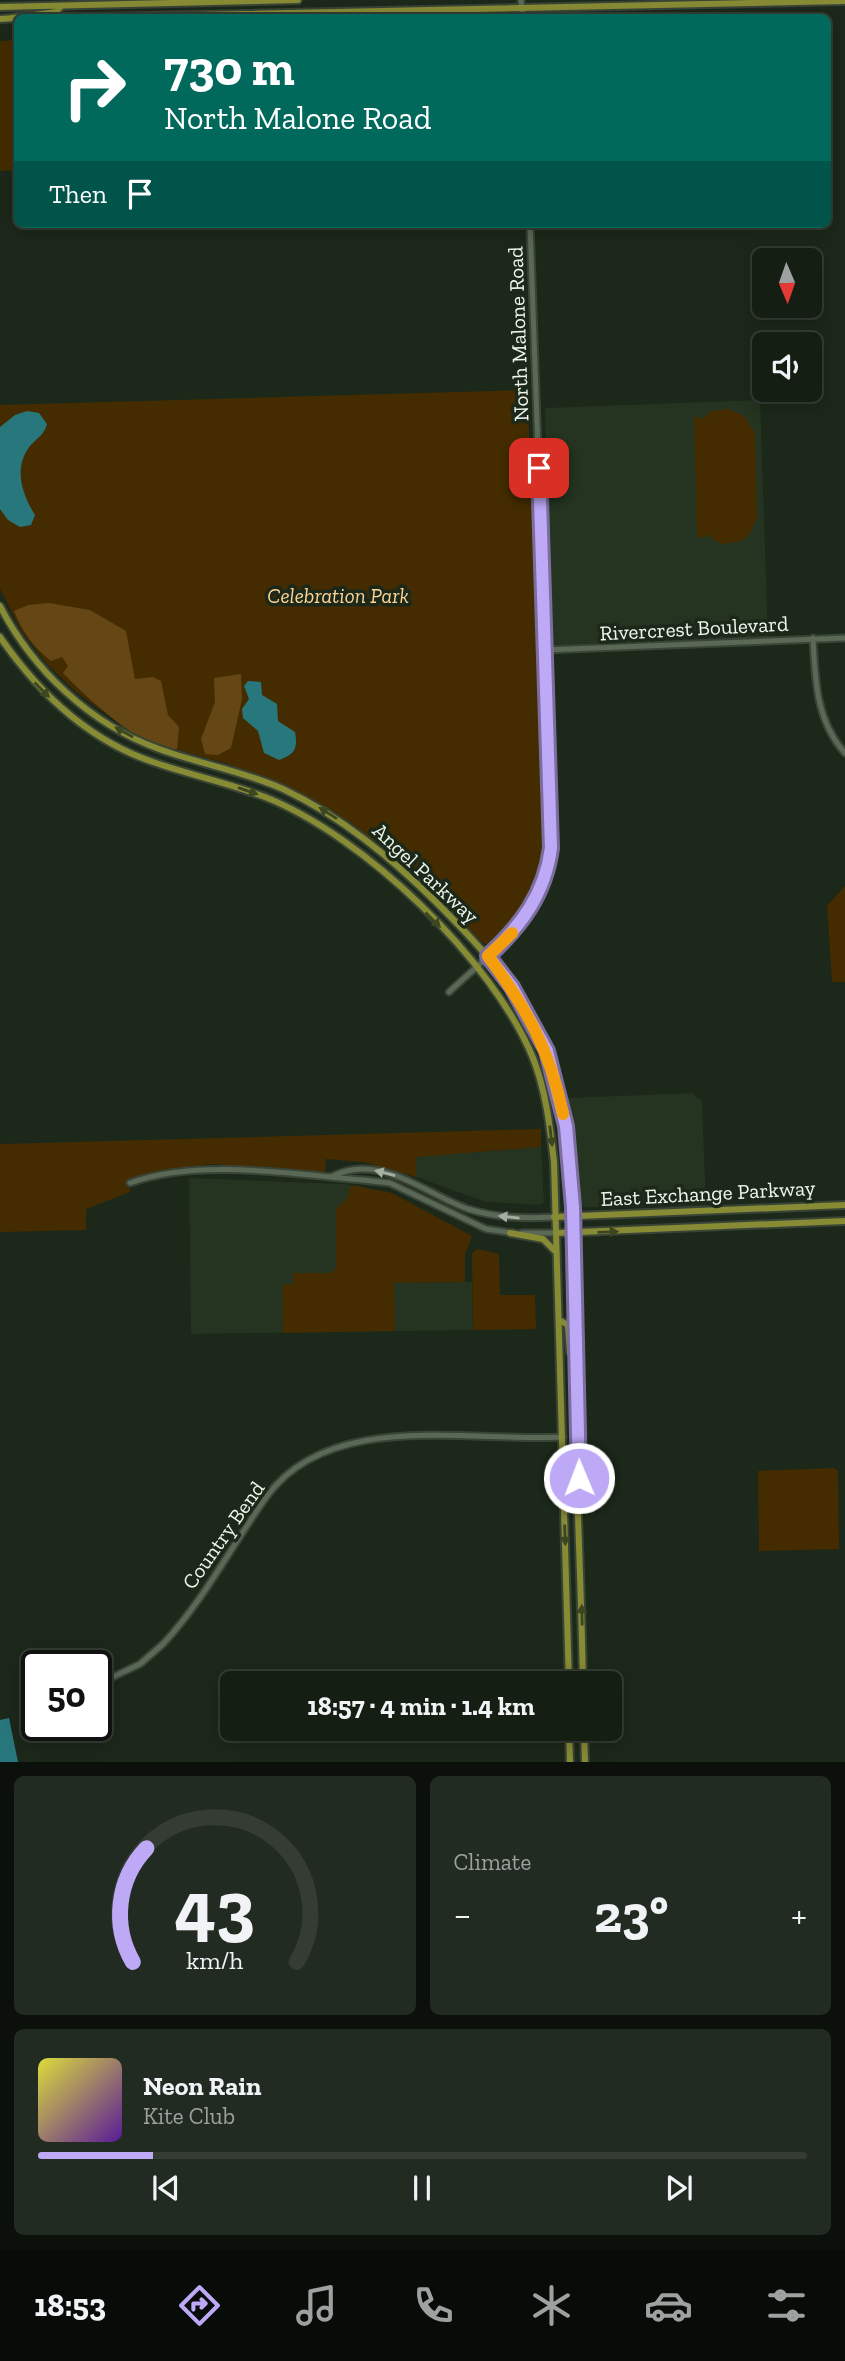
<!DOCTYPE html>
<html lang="en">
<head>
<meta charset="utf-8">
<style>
  :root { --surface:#151e13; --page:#222b21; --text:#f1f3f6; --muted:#9da2a0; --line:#343c33; --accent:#bda9f5 }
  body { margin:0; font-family:"Zilla Slab",serif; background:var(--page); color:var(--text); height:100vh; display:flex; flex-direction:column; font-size:26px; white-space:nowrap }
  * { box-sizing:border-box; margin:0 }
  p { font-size:23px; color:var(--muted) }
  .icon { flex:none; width:38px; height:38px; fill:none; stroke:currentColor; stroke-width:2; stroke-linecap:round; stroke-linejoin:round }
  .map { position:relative; height:1762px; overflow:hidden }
  .sheet { display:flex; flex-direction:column; gap:14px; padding:14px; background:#0c100a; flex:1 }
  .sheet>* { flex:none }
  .hud { position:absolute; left:14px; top:14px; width:817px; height:214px; border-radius:10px; box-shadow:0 4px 18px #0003,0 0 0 2px var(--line); background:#00695c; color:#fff; overflow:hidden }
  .needle { width:46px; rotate:178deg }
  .buttons { position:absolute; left:752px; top:248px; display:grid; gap:14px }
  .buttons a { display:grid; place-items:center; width:70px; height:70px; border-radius:10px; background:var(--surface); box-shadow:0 4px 18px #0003,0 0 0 2px var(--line); font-size:35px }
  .speed { position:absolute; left:21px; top:1650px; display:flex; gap:14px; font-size:35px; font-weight:700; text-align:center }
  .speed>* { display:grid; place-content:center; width:91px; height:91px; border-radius:50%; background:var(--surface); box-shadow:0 4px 18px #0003,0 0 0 2px var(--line); line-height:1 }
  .speed .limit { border:4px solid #111; border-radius:10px; background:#fff; color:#111 }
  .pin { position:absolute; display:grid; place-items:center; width:60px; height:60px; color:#fff; margin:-30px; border-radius:14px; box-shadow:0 4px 10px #0006 }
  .me { position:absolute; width:77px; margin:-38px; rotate:359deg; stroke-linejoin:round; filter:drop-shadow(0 0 5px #0008) }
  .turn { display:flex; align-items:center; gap:24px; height:147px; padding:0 35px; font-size:32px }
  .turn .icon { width:91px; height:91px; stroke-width:2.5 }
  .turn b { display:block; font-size:49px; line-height:60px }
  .then { display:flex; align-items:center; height:66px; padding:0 35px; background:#0003; gap:14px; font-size:26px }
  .big { font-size:52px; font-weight:700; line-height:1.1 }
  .sheet .card { flex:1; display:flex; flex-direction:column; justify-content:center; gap:10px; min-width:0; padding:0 24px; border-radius:10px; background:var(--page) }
  .sheet .dial { align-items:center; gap:0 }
  .dial svg { height:182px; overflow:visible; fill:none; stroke:var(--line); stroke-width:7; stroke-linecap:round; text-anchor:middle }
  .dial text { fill:var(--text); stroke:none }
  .song { display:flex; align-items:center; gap:21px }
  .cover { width:84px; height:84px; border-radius:10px; background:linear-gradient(135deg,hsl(60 70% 55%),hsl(270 70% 35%)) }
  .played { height:7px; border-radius:4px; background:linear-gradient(90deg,var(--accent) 15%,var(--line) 15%) }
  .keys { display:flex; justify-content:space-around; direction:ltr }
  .heat { display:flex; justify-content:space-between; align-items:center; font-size:38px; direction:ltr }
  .sheet .tiles { flex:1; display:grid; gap:14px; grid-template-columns:1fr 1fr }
  .card:last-child { grid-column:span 2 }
  .trip { position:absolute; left:220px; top:1671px; width:402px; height:70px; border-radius:10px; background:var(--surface); box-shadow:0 4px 18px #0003,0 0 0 2px var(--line); font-weight:700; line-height:70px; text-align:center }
  .menu { display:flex; height:112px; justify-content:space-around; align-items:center; background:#080c08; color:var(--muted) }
  .menu .icon { width:49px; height:49px }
  .menu .active { color:var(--accent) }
  .menu b { font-size:32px; color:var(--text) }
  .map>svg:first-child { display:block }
  .built { fill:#243420 }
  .green { fill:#442c00 }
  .forest { fill:#644715 }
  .water { fill:#28777d }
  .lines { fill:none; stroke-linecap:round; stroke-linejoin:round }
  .minor-casing { stroke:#394437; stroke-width:9 }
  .major-casing { stroke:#394437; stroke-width:10 }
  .minor { stroke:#5a6856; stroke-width:5 }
  .major { stroke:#878b34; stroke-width:6 }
  .oneway { fill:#3c4621 }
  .oneway2 { fill:#a4b0a2 }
  .route-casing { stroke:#7b6e9f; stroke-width:18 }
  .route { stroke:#bda9f5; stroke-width:12 }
  .slow { stroke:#f59e0b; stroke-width:12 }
  .labels { text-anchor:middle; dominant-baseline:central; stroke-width:7; stroke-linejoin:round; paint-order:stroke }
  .street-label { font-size:21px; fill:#eff7ed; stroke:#1c2819 }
  .park-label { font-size:21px; font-style:italic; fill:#fed494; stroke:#1c2819 }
</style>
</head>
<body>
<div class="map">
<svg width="845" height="1763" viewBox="0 0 845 1763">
  <rect width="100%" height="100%" fill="#1c2819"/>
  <g class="built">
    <path d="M760,400L768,638L550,645L545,408Z"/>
    <path d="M692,1093L702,1101L706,1207H584L577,1202V1152L568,1098Z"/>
    <path d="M541,1147L544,1202L539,1205L486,1202L416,1177V1157Z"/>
    <path d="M189,1178L346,1184L392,1193L394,1283L472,1282L473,1330L191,1334Z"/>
  </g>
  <g class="green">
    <path d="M17,40V170L0,171V41Z"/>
    <path d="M527,390L547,844C541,885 526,923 489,945L483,943L387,851L351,823L306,797L228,764L160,745L137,736L76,692L47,664L22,632L0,589V405Z"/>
    <path d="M728,409L744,416L755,433L757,518L749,535L742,541L722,544L705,534V537H697L694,417H700L701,420L712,411Z"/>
    <path d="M845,886V982H832L827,906Z"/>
    <path d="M541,1129V1147L416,1157V1177L363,1162L326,1159L325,1172L211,1164L172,1169L129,1181L130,1192L86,1209V1230L0,1232V1144Z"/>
    <path d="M351,1185L392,1193L472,1236L465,1255V1282L394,1283L395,1331L283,1333L282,1285L293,1284V1273H331L336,1269V1208L347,1199Z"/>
    <path d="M477,1249L499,1254L500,1295H535L536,1329L473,1330L472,1254Z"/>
    <path d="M834,1468L838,1471L839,1549L759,1551L758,1471Z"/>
  </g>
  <g class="forest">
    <path d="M49,603L90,610L126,631L135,679L153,677L161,681L168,715L179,727L177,749C144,752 85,696 63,673L68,666L62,657L51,661C33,646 23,633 14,611L28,605Z"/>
    <path d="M241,674L242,699L231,748L218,755L205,754L201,739L215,702L214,678Z"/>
  </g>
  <g class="water">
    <path d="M27,411L39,413L47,424C45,434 36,439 30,446C13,468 22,494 35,515L31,525L20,527L8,520L0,509V427L15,415Z"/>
    <path d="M248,681L261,682L262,695L277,704L278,721L295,732C298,749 295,754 279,760L264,753L258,731L243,718L242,709L249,699L244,686Z"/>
    <path d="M9,1718L18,1762H0V1720Z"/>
  </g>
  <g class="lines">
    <defs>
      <g id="minor">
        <path d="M521,0L523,18"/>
        <path d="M813,638C815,679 816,721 845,753"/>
        <path d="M545,650L845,638"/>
        <path d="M449,992C491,953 542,917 550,855C553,833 551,811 550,790L530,224"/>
        <path d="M331,1177C379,1151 425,1194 468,1209C497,1218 525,1219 554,1217"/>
        <path d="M130,1183C197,1158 292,1174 363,1180L390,1183L486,1229L513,1233"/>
        <path d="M522,1233H556"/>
        <path d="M96,1685L140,1664L163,1644C204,1600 232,1545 267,1496C330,1410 469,1442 563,1437"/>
        <path d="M31,1695L37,1694"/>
      </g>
      <g id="major">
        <path d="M0,7L298,0"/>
        <path d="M12,18L56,12L61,6"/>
        <path d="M54,18L845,1"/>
        <path d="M0,19L16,18"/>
        <path d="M0,606C33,670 90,724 159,749C200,764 243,771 283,789C342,817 390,857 436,902C479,945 524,992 546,1049C584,1144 573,1255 574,1355C575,1464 581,1574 583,1684"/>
        <path d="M0,637C38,692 88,740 153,762C190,775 228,783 265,797C364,836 493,960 533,1058C546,1091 550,1127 554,1162L569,1684"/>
        <path d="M554,1217L845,1205"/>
        <path d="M510,1233L543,1239L555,1251"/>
        <path d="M556,1233L845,1221"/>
        <path d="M559,1320L568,1325L570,1352"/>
        <path d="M569,1729L570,1763"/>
        <path d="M584,1729L585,1763"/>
      </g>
    </defs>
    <use href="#minor" class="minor-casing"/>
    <use href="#major" class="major-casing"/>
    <use href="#minor" class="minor"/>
    <use href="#major" class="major"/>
  </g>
  <defs><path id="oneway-solid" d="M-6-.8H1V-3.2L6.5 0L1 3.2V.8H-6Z" transform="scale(1.75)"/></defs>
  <g class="oneway">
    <use href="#oneway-solid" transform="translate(42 690) rotate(45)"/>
    <use href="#oneway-solid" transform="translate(124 732) rotate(-151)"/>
    <use href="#oneway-solid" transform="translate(248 791) rotate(19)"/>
    <use href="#oneway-solid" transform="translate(328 813) rotate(-148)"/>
    <use href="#oneway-solid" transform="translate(433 920) rotate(45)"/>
    <use href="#oneway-solid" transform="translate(551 1136) rotate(83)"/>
    <use href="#oneway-solid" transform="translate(608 1232) rotate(-2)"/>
    <use href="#oneway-solid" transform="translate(565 1535) rotate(88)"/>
    <use href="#oneway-solid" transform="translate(582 1615) rotate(-91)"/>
  </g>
  <g class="oneway2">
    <use href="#oneway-solid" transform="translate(385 1173) rotate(-166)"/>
    <use href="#oneway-solid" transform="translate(509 1217) rotate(-174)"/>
  </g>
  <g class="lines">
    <defs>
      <path id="route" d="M539,468L551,848C545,894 521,926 488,956L512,987L547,1051L566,1126L573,1207L579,1478"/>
    </defs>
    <use href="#route" class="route-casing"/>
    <use href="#route" class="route"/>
    <path class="slow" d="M512,933L488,956C526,1008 550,1049 563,1114"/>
  </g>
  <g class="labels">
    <g class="street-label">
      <text transform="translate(518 334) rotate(-92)">North Malone Road</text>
      <text transform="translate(694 628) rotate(-3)">Rivercrest Boulevard</text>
      <text transform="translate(426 873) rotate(43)">Angel Parkway</text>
      <text transform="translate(708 1193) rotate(-3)">East Exchange Parkway</text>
      <text transform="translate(223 1535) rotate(-55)">Country Bend</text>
    </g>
    <g class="park-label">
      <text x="338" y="595">Celebration Park</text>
    </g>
  </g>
</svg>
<div class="buttons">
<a><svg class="needle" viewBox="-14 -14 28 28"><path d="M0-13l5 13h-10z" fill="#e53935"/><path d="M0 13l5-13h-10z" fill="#9da2a0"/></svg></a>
<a><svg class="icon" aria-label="sound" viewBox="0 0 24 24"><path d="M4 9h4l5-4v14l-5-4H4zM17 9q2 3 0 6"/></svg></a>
</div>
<div class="speed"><div class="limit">50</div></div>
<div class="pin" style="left:539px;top:468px;background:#d93025"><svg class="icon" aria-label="arrive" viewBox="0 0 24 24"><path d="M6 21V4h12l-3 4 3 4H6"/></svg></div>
<svg class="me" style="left:579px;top:1478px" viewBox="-20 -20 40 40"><circle r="17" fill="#bda9f5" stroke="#fff" stroke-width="3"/><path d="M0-11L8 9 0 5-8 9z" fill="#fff"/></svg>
<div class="trip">18:57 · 4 min · 1.4 km</div>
<div class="hud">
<div class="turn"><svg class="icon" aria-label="right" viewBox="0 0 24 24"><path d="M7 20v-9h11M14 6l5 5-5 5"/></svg><div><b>730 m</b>North Malone Road</div></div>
<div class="then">Then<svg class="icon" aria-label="arrive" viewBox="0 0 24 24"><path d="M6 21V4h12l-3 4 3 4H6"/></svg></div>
</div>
</div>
<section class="sheet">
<div class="tiles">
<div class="card dial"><svg viewBox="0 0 100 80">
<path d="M14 69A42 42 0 1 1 86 69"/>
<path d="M14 69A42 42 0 0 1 20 19" stroke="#bda9f5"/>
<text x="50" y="56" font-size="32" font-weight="700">43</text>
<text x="50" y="72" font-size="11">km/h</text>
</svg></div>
<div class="card"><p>Climate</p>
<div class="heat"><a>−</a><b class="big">23°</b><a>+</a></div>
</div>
<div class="card">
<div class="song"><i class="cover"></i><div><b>Neon Rain</b><p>Kite Club</p></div></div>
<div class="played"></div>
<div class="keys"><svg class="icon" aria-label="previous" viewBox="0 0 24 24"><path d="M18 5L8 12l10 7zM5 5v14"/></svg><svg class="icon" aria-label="pause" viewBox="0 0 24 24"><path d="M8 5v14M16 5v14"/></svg><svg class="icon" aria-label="next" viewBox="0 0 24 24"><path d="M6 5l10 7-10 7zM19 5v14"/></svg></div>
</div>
</div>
</section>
<nav class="menu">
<b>18:53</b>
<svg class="icon active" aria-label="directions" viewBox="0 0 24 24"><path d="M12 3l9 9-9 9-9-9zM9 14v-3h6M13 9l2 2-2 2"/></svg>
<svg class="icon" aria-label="music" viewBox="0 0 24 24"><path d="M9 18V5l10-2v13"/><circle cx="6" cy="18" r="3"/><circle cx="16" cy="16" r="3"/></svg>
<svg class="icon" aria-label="phone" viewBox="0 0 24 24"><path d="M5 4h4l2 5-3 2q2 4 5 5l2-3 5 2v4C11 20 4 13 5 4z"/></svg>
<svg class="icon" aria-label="climate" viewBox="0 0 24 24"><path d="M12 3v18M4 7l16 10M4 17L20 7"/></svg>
<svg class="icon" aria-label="car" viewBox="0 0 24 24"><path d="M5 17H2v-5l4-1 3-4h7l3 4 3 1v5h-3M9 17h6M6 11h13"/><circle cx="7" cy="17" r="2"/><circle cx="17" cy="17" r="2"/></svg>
<svg class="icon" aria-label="filters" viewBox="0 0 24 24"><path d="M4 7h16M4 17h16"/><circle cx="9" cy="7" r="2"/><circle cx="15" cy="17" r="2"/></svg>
</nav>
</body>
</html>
